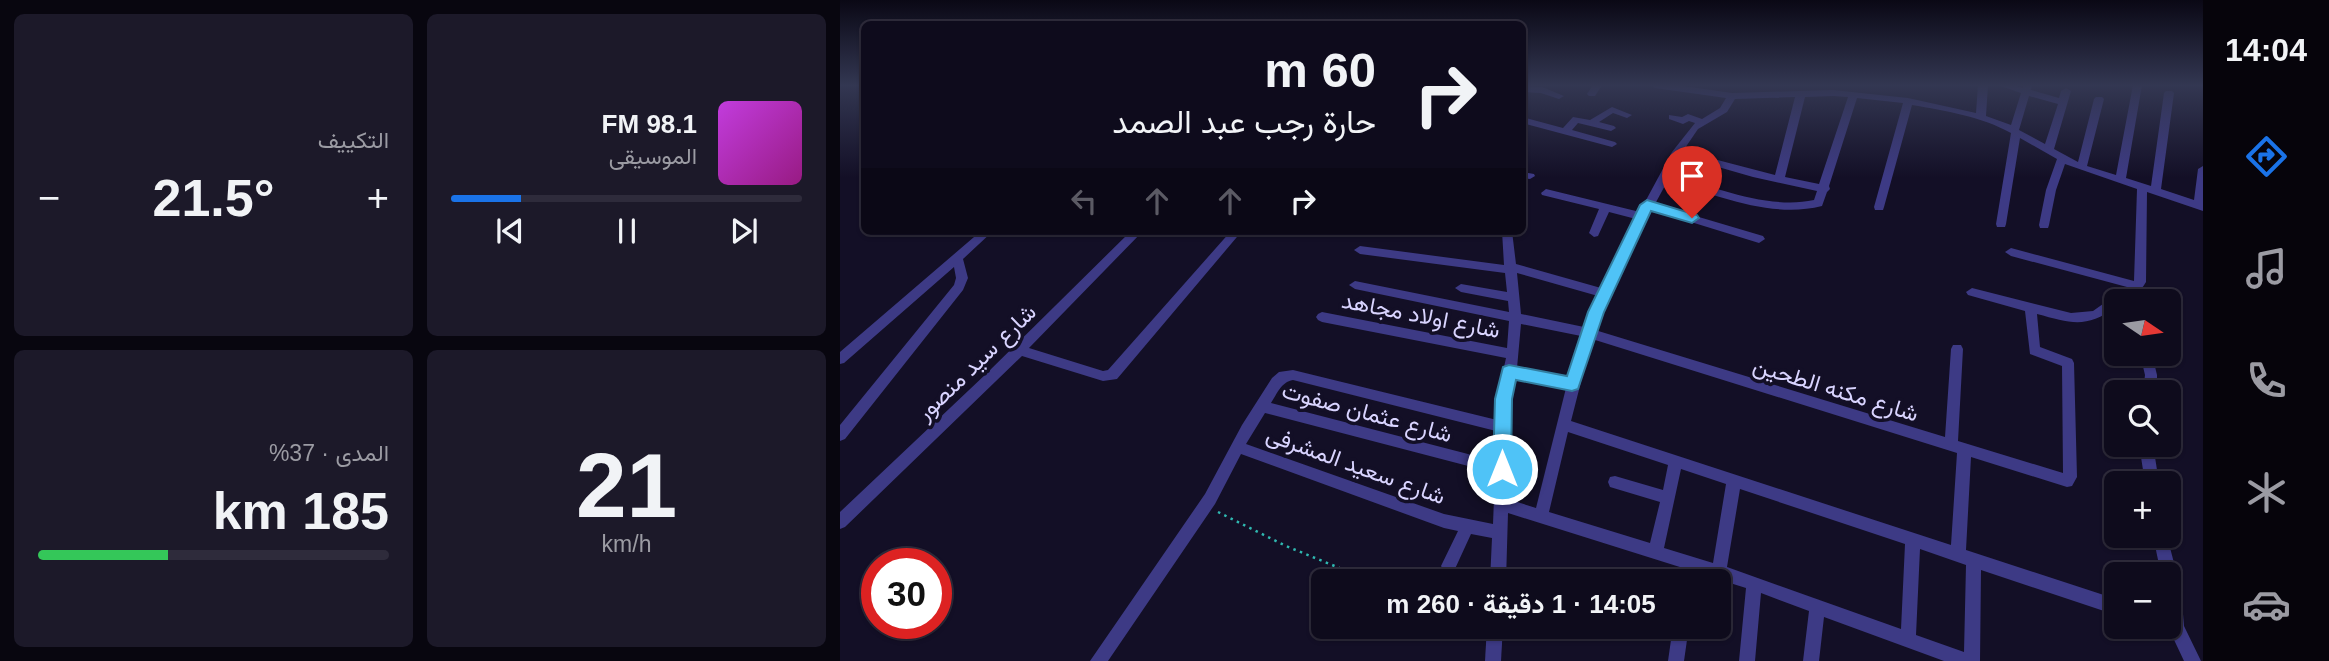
<!DOCTYPE html>
<html lang="ar">
<head>
<meta charset="utf-8">
<style>
  :root { --surface:#0e0b1c; --page:#1c1929; --text:#f1f3f6; --muted:#9b9ba3; --line:#2e2b3b; --accent:#1a73e8 }
  body { margin:0; font-family:Helvetica,Vazirmatn,sans-serif; background:var(--page); color:var(--text); direction:rtl; height:100vh; display:flex; flex-direction:column; font-size:26px; white-space:nowrap }
  * { box-sizing:border-box; margin:0 }
  p { font-size:23px; color:var(--muted) }
  .icon { flex:none; width:38px; height:38px; fill:none; stroke:currentColor; stroke-width:2; stroke-linecap:round; stroke-linejoin:round }
  .map { position:relative; flex:1; overflow:hidden; direction:ltr }
  .drawer { display:flex; flex-direction:column; gap:14px; padding:14px; background:#08060f; width:840px }
  .drawer>* { flex:none }
  .hud { position:absolute; left:21px; top:21px; width:665px; height:214px; border-radius:10px; box-shadow:0 2px 5px #0004,0 0 0 2px var(--line); direction:rtl; background:#0e0b1c; color:var(--text); overflow:hidden }
  .needle { width:46px; rotate:103deg }
  .controls { position:absolute; left:1264px; top:289px; display:grid; gap:14px }
  .controls a { display:grid; place-items:center; width:77px; height:77px; border-radius:10px; background:var(--surface); box-shadow:0 2px 5px #0004,0 0 0 2px var(--line); font-size:35px }
  .speed { position:absolute; left:21px; top:548px; display:flex; gap:14px; font-size:35px; font-weight:700; text-align:center }
  .speed>* { display:grid; place-content:center; width:91px; height:91px; border-radius:50%; background:var(--surface); box-shadow:0 2px 5px #0004,0 0 0 2px var(--line); line-height:1 }
  .speed .limit { border:10px solid #d22; background:#fff; color:#111 }
  .pin { position:absolute; display:grid; place-items:center; width:60px; height:60px; color:#fff; margin:-72px -30px; border-radius:50% 50% 50% 0; rotate:-45deg; box-shadow:0 0 7px #0007 }
  .pin .icon { rotate:45deg }
  .me { position:absolute; width:77px; margin:-38px; rotate:0deg; stroke-linejoin:round; filter:drop-shadow(0 0 5px #0008) }
  .turn { display:flex; align-items:center; gap:24px; height:147px; padding:0 35px; font-size:32px }
  .turn .icon { width:91px; height:91px; stroke-width:2.5 }
  .turn b { display:block; font-size:49px; line-height:60px }
  .lanes { display:flex; align-items:center; height:66px; padding:0 35px; background:#0003; justify-content:center; gap:35px; direction:ltr }
  .lanes .off { opacity:.35 }
  .big { font-size:52px; font-weight:700; line-height:1.1 }
  .drawer .card { flex:1; display:flex; flex-direction:column; justify-content:center; gap:10px; min-width:0; padding:0 24px; border-radius:10px; background:var(--page) }
  .drawer .dial { align-items:center; gap:0 }
  .dial b { font-size:91px; line-height:1 }
  .song { display:flex; align-items:center; gap:21px }
  .cover { width:84px; height:84px; border-radius:10px; background:linear-gradient(135deg,hsl(290 70% 55%),hsl(310 70% 35%)) }
  .played { height:7px; border-radius:4px; background:linear-gradient(90deg,var(--accent) 20%,var(--line) 20%) }
  .keys { display:flex; justify-content:space-around; direction:ltr }
  .heat { display:flex; justify-content:space-between; align-items:center; font-size:38px; direction:ltr }
  .charge { height:10px; border-radius:5px; background:linear-gradient(90deg,#34c759 37%,var(--line) 0) }
  .drawer .tiles { flex:1; display:grid; gap:14px; grid-template-columns:repeat(2,1fr) }
  .trip { position:absolute; left:471px; top:569px; width:420px; height:70px; border-radius:10px; background:var(--surface); box-shadow:0 2px 5px #0004,0 0 0 2px var(--line); font-weight:700; line-height:70px; text-align:center; direction:rtl }
  main { display:flex; flex:1; min-height:0 }
  .dock { display:flex; flex-direction:column; width:126px; justify-content:space-around; align-items:center; background:#06040b; color:var(--muted) }
  .dock .icon { width:49px; height:49px }
  .dock .current { color:var(--accent) }
  .dock b { font-size:32px; color:var(--text) }
  .map>svg:first-child { display:block }
  .lines { fill:none; stroke-linecap:round; stroke-linejoin:round }
  .path { stroke:#2fb8b0; stroke-width:2.5; stroke-dasharray:2.5 4.5; stroke-linecap:butt }
  .minor { fill:#3d3a85; fill-rule:evenodd }
  .route { fill:#4fc3f7; stroke:#337fa1; stroke-width:2 }
  .labels { text-anchor:middle; dominant-baseline:central; stroke-width:7; stroke-linejoin:round; paint-order:stroke }
  .street-label { font-size:23px; fill:#d9d4ff; stroke:#130f26 }
</style>
</head>
<body>
<main>
<nav class="dock">
<b>14:04</b>
<svg class="icon current" aria-label="directions" viewBox="0 0 24 24"><path d="M12 3l9 9-9 9-9-9zM9 14v-3h6M13 9l2 2-2 2"/></svg>
<svg class="icon" aria-label="music" viewBox="0 0 24 24"><path d="M9 18V5l10-2v13"/><circle cx="6" cy="18" r="3"/><circle cx="16" cy="16" r="3"/></svg>
<svg class="icon" aria-label="phone" viewBox="0 0 24 24"><path d="M5 4h4l2 5-3 2q2 4 5 5l2-3 5 2v4C11 20 4 13 5 4z"/></svg>
<svg class="icon" aria-label="climate" viewBox="0 0 24 24"><path d="M12 3v18M4 7l16 10M4 17L20 7"/></svg>
<svg class="icon" aria-label="car" viewBox="0 0 24 24"><path d="M5 17H2v-5l4-1 3-4h7l3 4 3 1v5h-3M9 17h6M6 11h13"/><circle cx="7" cy="17" r="2"/><circle cx="17" cy="17" r="2"/></svg>
</nav>
<div class="map">
<svg width="1363" height="661" viewBox="0 0 1363 661">
  <rect width="100%" height="100%" fill="#130f26"/>
  <g class="lines">
    <g class="path">
      <path d="M378,512L446,546L531,581"/>
      <path d="M562,581L597,572"/>
    </g>
    <g class="minor">
      <path d="M753,85H762L755,96H749L747,94Z"/>
      <path d="M811,85H836L892,93L993,90L1068,98L1136,113L1138,85H1148L1146,116L1171,125L1181,93L1158,85H1173L1183,88V85H1192L1191,90L1219,98L1221,91L1226,88L1231,91L1214,149L1238,162L1254,99L1256,97H1262L1264,99L1247,166L1276,175L1293,85H1302L1286,178L1311,186L1324,93L1326,91H1332L1334,93L1321,189L1354,200L1358,169L1363,166V211L1307,192L1306,282C1300,293 1288,301 1276,301V307C1246,329 1231,323 1197,314L1200,347L1232,359L1234,363L1237,477L1232,486L1227,487L1131,457L1126,550L1276,599V615L1141,570L1140,661H1104L984,617L979,661H963L969,611L921,593L915,661H899L906,588L858,573L857,581H841L843,568L668,513L666,581H650L652,538L631,534L614,571L609,574L604,571L601,566L618,531L604,528L401,454L375,504L268,661H250L365,494L402,425L432,378L439,372L453,370L657,420V399L666,358L482,322L478,320L476,317L478,314L482,312L667,348L669,321L515,289L509,285L515,281L669,312L668,301L621,292L615,288L621,284L667,292L665,273L520,254L514,250L520,246L664,265L662,231H672L676,264L761,288L796,219L769,212L758,236L754,237L749,233L759,209L702,195L701,193L706,189L800,212L802,205L805,202L832,152L855,123L849,121L843,124L829,119V115L842,117L848,114L862,119L880,108L886,98L815,88ZM993,96L1008,97L979,184L945,177L965,97ZM1189,96L1218,104L1205,144L1179,130ZM955,97L935,175L843,151L858,129L887,112L895,99ZM1017,98L1063,103L1034,207L1035,210H1043L1044,207L1072,105C1106,111 1140,116 1171,133L1156,224L1157,227H1165L1166,224L1180,138L1217,159L1206,190L1199,225L1200,228H1208L1209,225L1216,190L1225,164L1297,189L1294,281L1171,248L1165,252L1171,256L1287,287L1253,311L1231,313L1132,288L1126,292L1128,295L1185,311L1190,354L1222,366L1223,473L1118,441L1123,349L1121,345H1113L1111,349L1105,437L755,330L778,275L812,210L919,243L925,239L923,236L815,204L828,180C875,195 931,219 982,206L987,192L990,189L989,186ZM840,156L913,177L977,191L974,200C929,210 873,187 831,174ZM677,273L758,296L744,327L681,314ZM681,324L741,336L728,378L677,368ZM752,339L1117,453L1111,545L731,421ZM675,378L726,388L696,508L668,499L671,399ZM453,380L656,431L655,461L431,403C437,394 441,382 453,380ZM425,413L655,473L653,524L604,514L406,444ZM728,432L828,465L823,490L775,476L770,477L768,482L770,487L820,502L810,543L709,512ZM841,469L886,484L873,563L824,548ZM900,489L1065,544L1061,629L887,567ZM1080,549L1126,565L1124,652L1076,635Z"/>
      <path d="M682,86L702,87L724,96L719,99L701,93L682,92Z"/>
      <path d="M772,107L792,115L787,118L773,113L759,122L774,126L776,128L771,131L738,123L732,130L775,142L777,144L772,147L682,123V117L723,128L733,117L750,120Z"/>
      <path d="M682,172L694,174L695,176L690,179L682,178Z"/>
      <path d="M141,231H153L123,259L128,278L123,290L5,439L0,441V425L114,285L116,278L114,267L4,363L0,364V352Z"/>
      <path d="M291,231H303L189,348L263,371L268,370L391,231H402L277,379L263,381L182,356L5,527L0,529V512L147,373Z"/>
      <path d="M1300,354H1312L1317,375V392H1303L1305,375Z"/>
      <path d="M1299,444H1313L1319,483H1305Z"/>
      <path d="M1313,536H1327L1341,590L1344,626L1361,661H1344L1328,627V574H1321Z"/>
      <path d="M647,626H663L661,661H645Z"/>
      <path d="M833,626H849L844,661H828Z"/>
    </g>
  </g>
  <linearGradient id="sky" x2="0" y2="1"><stop stop-color="#0a0815"/><stop offset="0.48" stop-color="#333752"/><stop offset="1" stop-color="#333752" stop-opacity="0"/></linearGradient>
  <rect width="1363" height="178" fill="url(#sky)"/>
  <path class="route" d="M807,200L857,215L859,218L852,223L811,211L764,312L738,389L732,391L676,380L672,399L671,469L668,475L662,477L656,475L653,469L655,399L663,367L669,365L727,376L748,312L800,205Z"/>
  <g class="labels">
    <g class="street-label">
      <text transform="translate(581 315) rotate(11)">شارع اولاد مجاهد</text>
      <text transform="translate(136 362) rotate(-44)">شارع سيد منصور</text>
      <text transform="translate(996 389) rotate(17)">شارع مكنه الطحين</text>
      <text transform="translate(527 412) rotate(15)">شارع عثمان صفوت</text>
      <text transform="translate(516 465) rotate(20)">شارع سعيد المشرفى</text>
    </g>
  </g>
</svg>
<div class="controls">
<a><svg class="needle" viewBox="-14 -14 28 28"><path d="M0-13l5 13h-10z" fill="#e53935"/><path d="M0 13l5-13h-10z" fill="#9b9ba3"/></svg></a>
<a><svg class="icon" aria-label="search" viewBox="0 0 24 24"><circle cx="10" cy="10" r="6"/><path d="M15 15l6 6"/></svg></a>
<a>+</a>
<a>−</a>
</div>
<div class="speed"><div class="limit">30</div></div>
<div class="pin" style="left:852px;top:218px;background:#d93025"><svg class="icon" aria-label="arrive" viewBox="0 0 24 24"><path d="M6 21V4h12l-3 4 3 4H6"/></svg></div>
<svg class="me" style="left:662px;top:469px" viewBox="-20 -20 40 40"><circle r="17" fill="#4fc3f7" stroke="#fff" stroke-width="3"/><path d="M0-11L8 9 0 5-8 9z" fill="#fff"/></svg>
<div class="trip">14:05 · 1 دقيقة · 260 m</div>
<div class="hud">
<div class="turn"><svg class="icon" aria-label="right" viewBox="0 0 24 24"><path d="M7 20v-9h11M14 6l5 5-5 5"/></svg><div><b>60 m</b>حارة رجب عبد الصمد</div></div>
<div class="lanes"><svg class="icon off" aria-label="left" viewBox="0 0 24 24"><path d="M17 20v-9H6M10 6l-5 5 5 5"/></svg><svg class="icon off" aria-label="ahead" viewBox="0 0 24 24"><path d="M12 20V5M6 11l6-6 6 6"/></svg><svg class="icon off" aria-label="ahead" viewBox="0 0 24 24"><path d="M12 20V5M6 11l6-6 6 6"/></svg><svg class="icon" aria-label="right" viewBox="0 0 24 24"><path d="M7 20v-9h11M14 6l5 5-5 5"/></svg></div>
</div>
</div>
<section class="drawer">
<div class="tiles">
<div class="card">
<div class="song"><i class="cover"></i><div><b>98.1 FM</b><p>الموسيقى</p></div></div>
<div class="played"></div>
<div class="keys"><svg class="icon" aria-label="previous" viewBox="0 0 24 24"><path d="M18 5L8 12l10 7zM5 5v14"/></svg><svg class="icon" aria-label="pause" viewBox="0 0 24 24"><path d="M8 5v14M16 5v14"/></svg><svg class="icon" aria-label="next" viewBox="0 0 24 24"><path d="M6 5l10 7-10 7zM19 5v14"/></svg></div>
</div>
<div class="card"><p>التكييف</p>
<div class="heat"><a>−</a><b class="big">21.5°</b><a>+</a></div>
</div>
<div class="card dial"><b>21</b><p>km/h</p></div>
<div class="card"><p>المدى · 37%</p><b class="big">185 km</b><div class="charge"></div></div>
</div>
</section>
</main>
</body>
</html>
